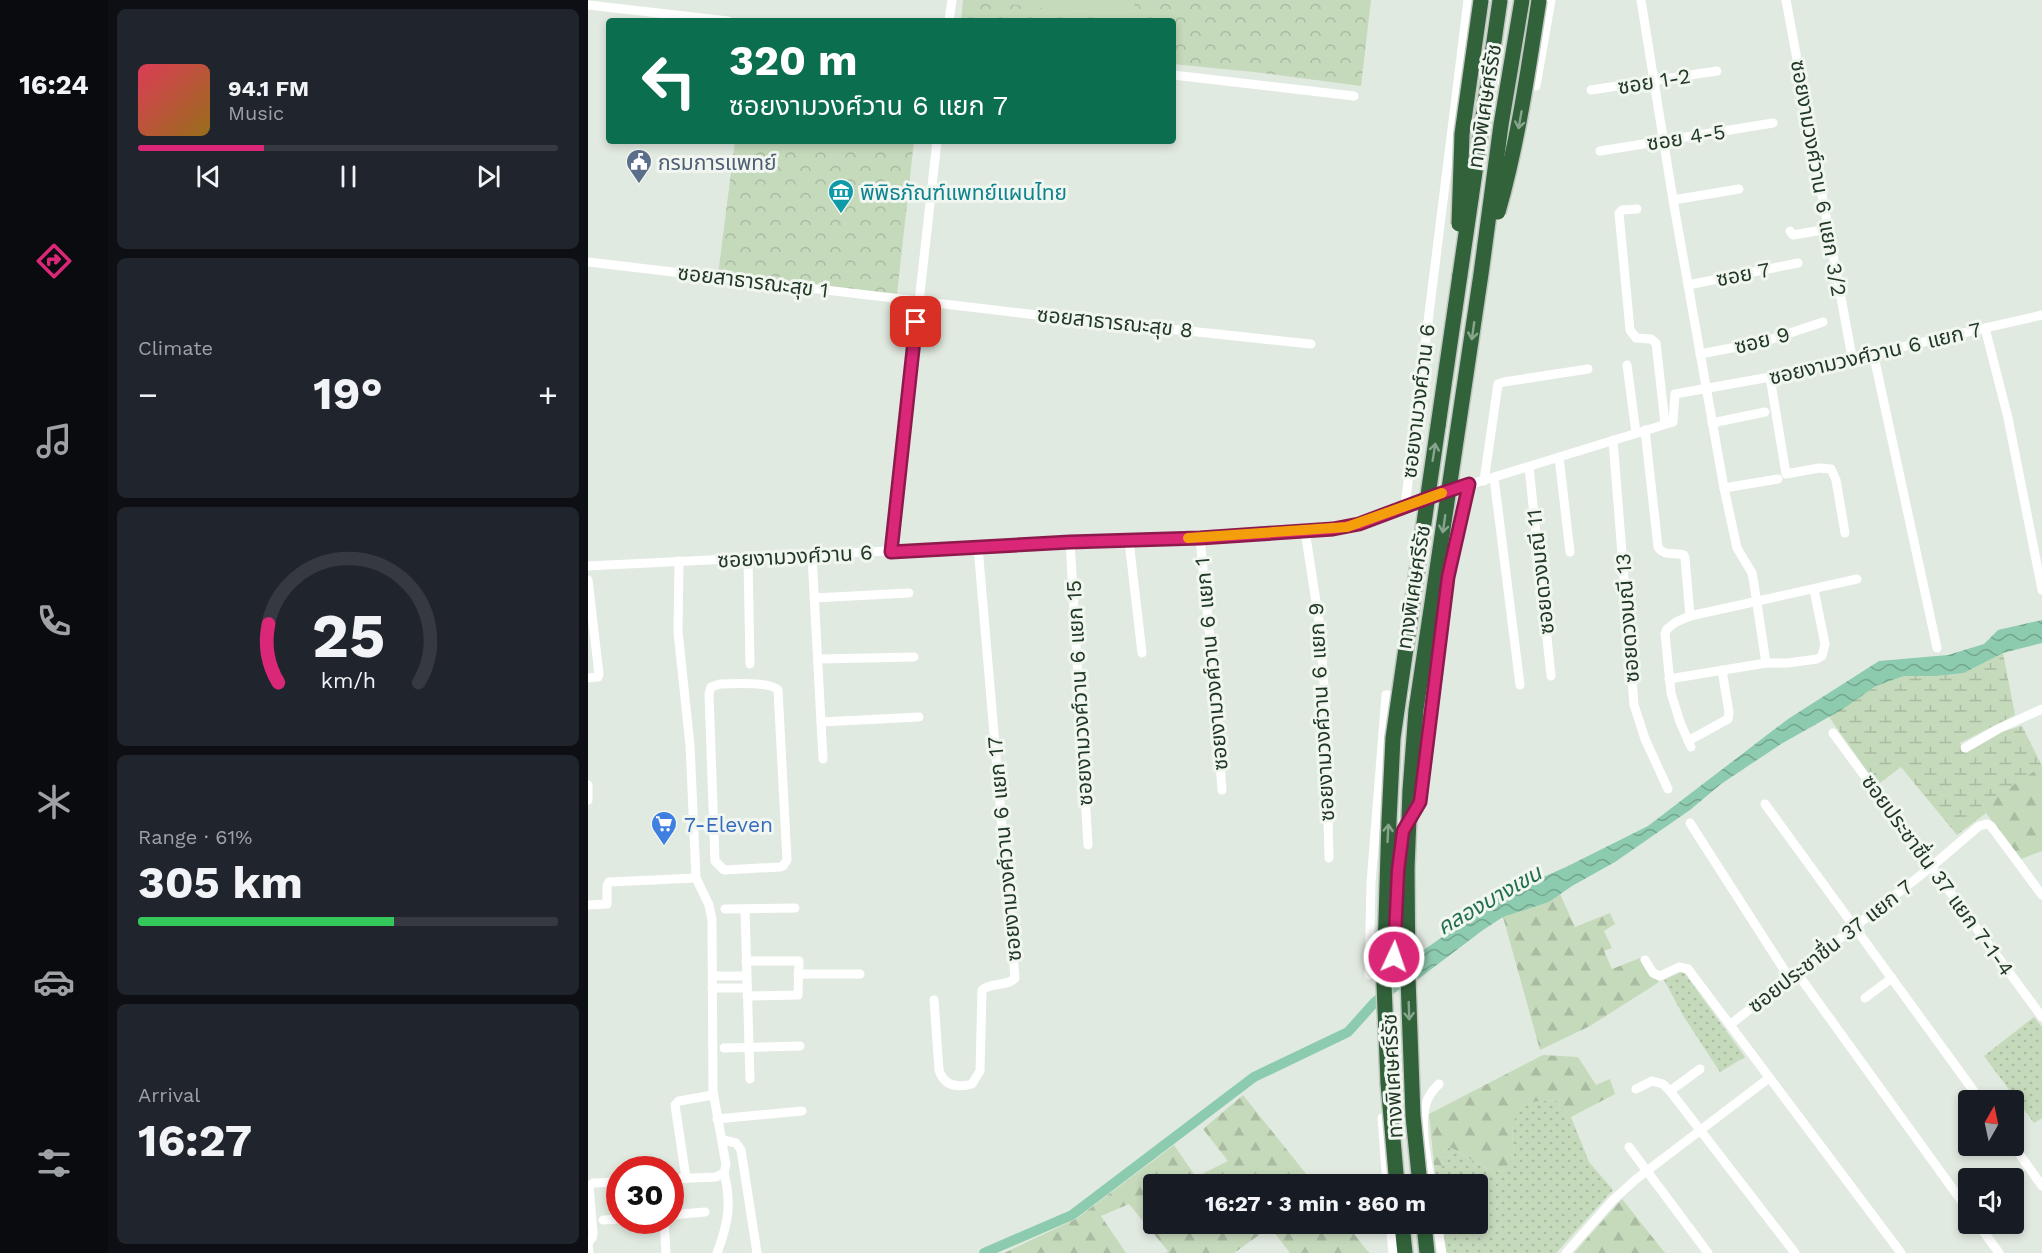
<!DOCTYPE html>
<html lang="en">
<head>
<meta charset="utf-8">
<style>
  :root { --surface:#171b24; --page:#20242c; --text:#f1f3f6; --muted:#9ea1a6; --line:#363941; --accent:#db2777 }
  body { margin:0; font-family:"Work Sans","Noto Sans Thai",sans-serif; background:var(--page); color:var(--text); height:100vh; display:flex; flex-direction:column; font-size:22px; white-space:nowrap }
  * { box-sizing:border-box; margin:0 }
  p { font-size:20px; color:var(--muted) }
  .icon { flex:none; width:33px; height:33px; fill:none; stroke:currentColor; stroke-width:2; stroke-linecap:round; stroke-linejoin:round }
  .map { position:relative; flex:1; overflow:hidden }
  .details { display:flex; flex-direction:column; gap:9px; padding:9px; background:#0d0f14; width:480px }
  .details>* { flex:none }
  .top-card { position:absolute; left:18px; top:18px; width:570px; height:126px; border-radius:6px; box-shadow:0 3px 9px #0003; background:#0b6e4f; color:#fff; overflow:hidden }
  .needle { width:39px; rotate:9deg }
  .tools { position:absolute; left:1370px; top:1090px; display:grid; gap:12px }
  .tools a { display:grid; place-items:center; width:66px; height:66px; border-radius:6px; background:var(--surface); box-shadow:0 3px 9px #0003; font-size:30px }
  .speed { position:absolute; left:18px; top:1156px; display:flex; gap:12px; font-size:30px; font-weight:700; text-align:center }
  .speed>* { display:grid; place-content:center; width:78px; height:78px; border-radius:50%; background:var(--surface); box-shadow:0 3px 9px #0003; line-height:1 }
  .speed .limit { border:9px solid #d22; background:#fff; color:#111 }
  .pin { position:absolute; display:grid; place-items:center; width:51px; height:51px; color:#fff; margin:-26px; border-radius:12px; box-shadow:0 3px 9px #0006 }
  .me { position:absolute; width:66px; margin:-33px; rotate:3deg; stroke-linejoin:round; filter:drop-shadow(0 0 4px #0008) }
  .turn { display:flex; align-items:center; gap:21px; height:126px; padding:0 24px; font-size:27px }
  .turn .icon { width:78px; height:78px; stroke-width:2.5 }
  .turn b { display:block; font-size:42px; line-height:51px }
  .big { font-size:45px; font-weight:700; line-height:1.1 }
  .details .card { flex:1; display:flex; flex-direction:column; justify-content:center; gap:9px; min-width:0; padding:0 21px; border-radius:9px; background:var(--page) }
  .details .dial { align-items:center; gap:0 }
  .dial svg { height:156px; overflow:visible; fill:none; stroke:var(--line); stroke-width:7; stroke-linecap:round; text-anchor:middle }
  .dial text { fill:var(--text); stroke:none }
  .song { display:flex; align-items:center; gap:18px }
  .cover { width:72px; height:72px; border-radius:9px; background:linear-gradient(135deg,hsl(350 70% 55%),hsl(40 70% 35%)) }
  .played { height:6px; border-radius:3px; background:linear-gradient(90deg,var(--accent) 30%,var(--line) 30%) }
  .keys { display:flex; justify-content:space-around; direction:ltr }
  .heat { display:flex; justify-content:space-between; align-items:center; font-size:33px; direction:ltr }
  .charge { height:9px; border-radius:4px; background:linear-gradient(90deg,#34c759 61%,var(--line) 0) }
  .trip { position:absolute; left:555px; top:1174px; width:345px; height:60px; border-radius:6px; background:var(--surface); box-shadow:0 3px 9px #0003; font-weight:700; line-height:60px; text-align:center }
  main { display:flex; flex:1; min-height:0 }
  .dock { display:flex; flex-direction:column; width:108px; justify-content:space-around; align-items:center; background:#090b0e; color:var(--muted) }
  .dock .icon { width:42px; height:42px }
  .dock .selected { color:var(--accent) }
  .dock b { font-size:27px; color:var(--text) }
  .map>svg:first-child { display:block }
  .grass { fill:url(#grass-dots) }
  .forest { fill:url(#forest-firs) }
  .wetland { fill:url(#wetland-marsh) }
  .park { fill:url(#park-crowns) }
  .pitch { fill:#c5d9bb }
  .water { fill:url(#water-waves) }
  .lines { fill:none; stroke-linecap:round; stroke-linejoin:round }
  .canal { stroke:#8dcbae; stroke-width:10 }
  .highway-casing { stroke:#c1c8c2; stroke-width:18 }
  .minor { stroke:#fff; stroke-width:9 }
  .highway { stroke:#31623a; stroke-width:15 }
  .highway-bridge-casing { stroke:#c1c8c2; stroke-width:18; stroke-linecap:butt }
  .highway-bridge { stroke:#31623a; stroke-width:15 }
  .oneway { stroke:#87a58c }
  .route-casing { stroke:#8e194d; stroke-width:15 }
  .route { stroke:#db2777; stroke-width:10 }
  .slow { stroke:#f59e0b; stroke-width:10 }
  .labels { text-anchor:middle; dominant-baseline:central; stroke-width:6; stroke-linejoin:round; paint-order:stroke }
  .street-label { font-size:21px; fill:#223925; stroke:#f1f7f0 }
  .service-label { font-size:21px; fill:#4e5e75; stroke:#f1f7f0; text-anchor:start }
  .culture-label { font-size:21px; fill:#0d838f; stroke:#f1f7f0; text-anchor:start }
  .shop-label { font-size:21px; fill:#366cbe; stroke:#f1f7f0; text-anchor:start }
  .water-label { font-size:22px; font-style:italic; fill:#226f4c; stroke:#f1f7f0 }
</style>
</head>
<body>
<main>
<nav class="dock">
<b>16:24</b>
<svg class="icon selected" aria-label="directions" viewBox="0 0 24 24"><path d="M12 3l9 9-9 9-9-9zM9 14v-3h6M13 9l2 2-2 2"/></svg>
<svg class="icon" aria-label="music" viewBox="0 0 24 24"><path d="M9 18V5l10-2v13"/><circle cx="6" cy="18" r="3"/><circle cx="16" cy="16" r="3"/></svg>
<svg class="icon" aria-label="phone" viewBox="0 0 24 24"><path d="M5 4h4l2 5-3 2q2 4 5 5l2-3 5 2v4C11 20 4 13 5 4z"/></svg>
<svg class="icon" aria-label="climate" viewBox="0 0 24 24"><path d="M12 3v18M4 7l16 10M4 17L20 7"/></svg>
<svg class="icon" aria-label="car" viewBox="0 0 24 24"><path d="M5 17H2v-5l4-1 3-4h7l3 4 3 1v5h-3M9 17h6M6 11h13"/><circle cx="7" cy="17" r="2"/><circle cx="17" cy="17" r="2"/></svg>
<svg class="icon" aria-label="filters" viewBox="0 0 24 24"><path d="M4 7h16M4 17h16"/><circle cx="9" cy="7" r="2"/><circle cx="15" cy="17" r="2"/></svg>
</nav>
<section class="details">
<div class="card">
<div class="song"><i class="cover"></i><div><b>94.1 FM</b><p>Music</p></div></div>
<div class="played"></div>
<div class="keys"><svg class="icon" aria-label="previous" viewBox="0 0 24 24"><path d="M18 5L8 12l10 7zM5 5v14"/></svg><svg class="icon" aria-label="pause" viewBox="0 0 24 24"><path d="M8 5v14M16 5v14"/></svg><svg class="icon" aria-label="next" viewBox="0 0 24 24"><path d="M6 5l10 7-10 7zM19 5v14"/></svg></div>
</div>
<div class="card"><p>Climate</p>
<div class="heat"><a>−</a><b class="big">19°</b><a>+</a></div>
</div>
<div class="card dial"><svg viewBox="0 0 100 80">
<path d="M14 69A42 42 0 1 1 86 69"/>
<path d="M14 69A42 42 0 0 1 9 39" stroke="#db2777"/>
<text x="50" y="56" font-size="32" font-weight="700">25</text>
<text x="50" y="72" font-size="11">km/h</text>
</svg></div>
<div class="card"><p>Range · 61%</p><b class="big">305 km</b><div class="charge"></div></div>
<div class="card"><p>Arrival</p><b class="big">16:27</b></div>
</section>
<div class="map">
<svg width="1454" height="1253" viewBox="0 0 1454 1253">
  <defs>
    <pattern id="grass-dots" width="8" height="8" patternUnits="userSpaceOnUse" patternTransform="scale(1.5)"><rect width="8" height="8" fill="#c5d9bb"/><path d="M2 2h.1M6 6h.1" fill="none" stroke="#a9bba1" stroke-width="1.8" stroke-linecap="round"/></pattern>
    <pattern id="forest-firs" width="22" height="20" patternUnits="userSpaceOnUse" patternTransform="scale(1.5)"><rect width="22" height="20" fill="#c5d9bb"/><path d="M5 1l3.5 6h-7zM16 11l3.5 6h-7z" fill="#a9bba1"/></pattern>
    <pattern id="wetland-marsh" width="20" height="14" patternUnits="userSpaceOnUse" patternTransform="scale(1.5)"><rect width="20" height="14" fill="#c5d9bb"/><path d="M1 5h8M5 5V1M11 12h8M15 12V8" fill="none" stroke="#a9bba1"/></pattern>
    <pattern id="park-crowns" width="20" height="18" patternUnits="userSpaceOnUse" patternTransform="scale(1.5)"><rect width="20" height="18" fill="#c5d9bb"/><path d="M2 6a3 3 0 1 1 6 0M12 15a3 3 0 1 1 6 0" fill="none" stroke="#a9bba1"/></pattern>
    <pattern id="water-waves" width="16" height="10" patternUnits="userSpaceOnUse" patternTransform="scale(1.5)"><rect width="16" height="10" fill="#8dcbae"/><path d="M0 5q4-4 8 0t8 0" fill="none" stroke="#73a68d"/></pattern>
  </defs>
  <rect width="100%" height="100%" fill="#e1eae0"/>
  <g class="grass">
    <path d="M1095,971L1157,1057L1132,1072L1096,1017L1076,980Z"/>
    <path d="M1446,1017L1454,1027V1118L1446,1123L1396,1056Z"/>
    <path d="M968,1100L983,1117L1001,1162L1025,1190L968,1253H858L854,1224H890V1185H849L846,1165L854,1166L857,1147L864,1148L899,1169L926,1155L924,1130L929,1107L943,1102Z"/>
  </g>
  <g class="forest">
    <path d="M1454,766V851L1433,859L1398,813L1395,804Z"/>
    <path d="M972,894L987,927L1022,913L1027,924L1016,931L1024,948L1016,951L1024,969L1052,958L1071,982L1002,1026L952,1050L915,917L961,902Z"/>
    <path d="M955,1055L990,1057L1008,1085L1022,1079L1027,1094L983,1117L968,1100L943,1102L930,1107L924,1130L926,1155L915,1172L899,1169L864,1148L857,1147L854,1166L846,1165L841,1114Z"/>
    <path d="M655,1095L727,1185H566V1224H758L781,1253H702L682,1227L646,1253H578L580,1251L541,1204L513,1216L538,1253H416L488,1219L586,1145L608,1177L640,1161L615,1129Z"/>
    <path d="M1034,1199L1077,1253H986Z"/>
  </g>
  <path class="wetland" d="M1415,653L1427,715L1372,743L1378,753L1416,731L1434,726L1454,766L1395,804L1398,813L1369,835L1313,767L1289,785L1241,717L1288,686L1316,676H1349L1376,673Z"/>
  <g class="park">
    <path d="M375,0H783L773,86L666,72L585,64V21H373Z"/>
    <path d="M147,141H326L309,294L130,275Z"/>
  </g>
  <path class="pitch" d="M416,0H547L545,21L416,3Z"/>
  <path class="water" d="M1454,620V643L1415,653L1376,673L1349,676H1316L1288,686L1255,709L1193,744L1133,784L1102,810L1027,862L984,886L961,902L915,917L895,930L829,980L830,954L914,895L978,867L1060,826L1200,719L1291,661L1360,655L1396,644L1410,630Z"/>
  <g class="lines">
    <path class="canal" d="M396,1253L484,1215L666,1077L760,1032L786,1003L822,974"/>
    <defs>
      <g id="highway">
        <path d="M850,426L872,275"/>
        <path d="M814,1224L817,1253"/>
        <path d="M836,1224L839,1253"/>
      </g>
    </defs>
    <use href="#highway" class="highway-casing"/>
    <g class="minor">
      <path d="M1053,0L1085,200L1136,488L1149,548L1164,573L1166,584L1178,663"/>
      <path d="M1198,0L1264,357"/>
      <path d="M0,5L140,21"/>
      <path d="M361,21L364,0"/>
      <path d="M871,73L880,0"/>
      <path d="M585,75L766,96"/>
      <path d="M1003,90L1129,71"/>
      <path d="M1012,151L1185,123"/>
      <path d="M1085,200L1151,189"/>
      <path d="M1049,209L1034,210L1031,213L1042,330L1048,338L1063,339L1068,343L1077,423"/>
      <path d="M1202,231L1205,235L1240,229"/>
      <path d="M0,262L440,314L723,344"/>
      <path d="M1100,285L1210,263"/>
      <path d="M1397,328L1420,418L1454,590"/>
      <path d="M1285,352L1349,648"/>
      <path d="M1112,354L1175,342L1235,322"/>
      <path d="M1039,365L1048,433"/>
      <path d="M1182,377L1198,474L1231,468L1243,469L1248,480L1257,533"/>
      <path d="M1124,423L1177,412"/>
      <path d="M1057,430L1070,547C1076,557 1086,552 1096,555L1097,558L1102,616"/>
      <path d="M1025,440L1046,705L1057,739L1080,789"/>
      <path d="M971,457L982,552"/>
      <path d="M941,467L963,676"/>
      <path d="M906,478L932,685"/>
      <path d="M896,481L910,384L916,382L1000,369"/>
      <path d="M1136,488L1190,479"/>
      <path d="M817,506L871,73L948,86L963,0"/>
      <path d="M717,531L731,621L737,697L741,858"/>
      <path d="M612,538L625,670L634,790"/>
      <path d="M541,541L554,653"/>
      <path d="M482,542L500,845"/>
      <path d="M303,552L349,141"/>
      <path d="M224,556L235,759"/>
      <path d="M160,559L162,664"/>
      <path d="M0,566L482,542L612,538L745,529L771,524L851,494L1085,422L1087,394L1182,377L1454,315"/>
      <path d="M0,580L11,674L10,677L0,678"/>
      <path d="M226,598L321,593"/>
      <path d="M230,659L326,657"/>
      <path d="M1081,679L1178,663H1200L1229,659L1234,656L1237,644L1226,590"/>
      <path d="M132,684C145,684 182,681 190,690L199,860L195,866L192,867L136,870L127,861L121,694L123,687Z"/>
      <path d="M233,722L331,717"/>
      <path d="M1245,733L1454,1017"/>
      <path d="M1100,741L1140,719L1141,712L1134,670"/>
      <path d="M1103,747L1092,722L1083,693L1077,634L1079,629L1088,622L1102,616L1269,579"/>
      <path d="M1377,748L1410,729L1454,709"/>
      <path d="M0,785V800"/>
      <path d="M1177,804L1393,1101"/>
      <path d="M823,817L832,802L860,577L881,485"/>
      <path d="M1102,823L1202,979"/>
      <path d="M0,905L19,904V886L21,882L108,878"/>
      <path d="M137,909L207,908"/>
      <path d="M157,909L162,1079"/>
      <path d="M806,957L810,871L813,846"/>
      <path d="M1057,960L1065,973L1072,976L1091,967L1100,969L1313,1253"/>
      <path d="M158,961H211L210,995L159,996"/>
      <path d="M1209,973L1380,1210"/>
      <path d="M210,974H272"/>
      <path d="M781,975L783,883L798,695L832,696"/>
      <path d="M125,976H158"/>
      <path d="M124,988H158"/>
      <path d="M1277,998L1304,978"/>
      <path d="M346,1000L351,1070C356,1086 369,1088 384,1084L392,1071L394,990C403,982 419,987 427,978L390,547"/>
      <path d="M1143,1024L1343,867L1391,826L1399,824L1403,826L1454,895"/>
      <path d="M136,1048L212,1046"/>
      <path d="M1048,1089L1064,1081L1075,1084L1082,1091L1207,1253"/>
      <path d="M1082,1091L1112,1069"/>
      <path d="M129,1119L214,1111"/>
      <path d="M135,1140L148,1143L153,1150L169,1253"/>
      <path d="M1425,1145L1454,1186"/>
      <path d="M1041,1147L1120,1253"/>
      <path d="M98,1178L87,1105L91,1101L125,1095"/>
      <path d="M82,1179L128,1177L136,1173L138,1165L125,1091L124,920L121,905L108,878L102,745L90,632L91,561"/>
      <path d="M799,1185L794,1118L836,1113"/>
      <path d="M843,1185C840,1161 828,1116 842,1095C844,1091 848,1087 851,1084"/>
      <path d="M82,1215L117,1212"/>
      <path d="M15,1220L32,1219"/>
      <path d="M76,1221L78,1253"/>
      <path d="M802,1224L805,1253"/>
      <path d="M849,1224L854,1253"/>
      <path d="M1390,1224L1411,1253"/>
      <path d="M0,1243L4,1238L5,1233L1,1186L5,1183L32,1182"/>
      <path d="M0,1244L1,1253"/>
      <path d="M129,1253C140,1224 144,1204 136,1173"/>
      <path d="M978,1253L1024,1201L1047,1180L1181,1078"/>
    </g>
    <use href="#highway" class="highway"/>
    <defs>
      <g id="highway-bridge">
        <path d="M910,212C930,142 940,71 951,0"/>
        <path d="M871,224L874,134L893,0"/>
        <path d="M872,275L912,0"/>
        <path d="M809,1185L800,1083L796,984L801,821L805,738L850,426"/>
        <path d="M832,1185L825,1116L820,978L819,869L822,791L828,710L893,274L913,125L934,0"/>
      </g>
    </defs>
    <use href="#highway-bridge" class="highway-bridge-casing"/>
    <use href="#highway-bridge" class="highway-bridge"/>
  </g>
  <defs><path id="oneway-shaft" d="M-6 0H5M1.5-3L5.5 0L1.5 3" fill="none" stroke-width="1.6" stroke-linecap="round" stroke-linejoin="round" transform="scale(1.5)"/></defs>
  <g class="oneway">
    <use href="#oneway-shaft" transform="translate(932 120) rotate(100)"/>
    <use href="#oneway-shaft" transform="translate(885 331) rotate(98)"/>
    <use href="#oneway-shaft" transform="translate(846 452) rotate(-81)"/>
    <use href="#oneway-shaft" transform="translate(856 524) rotate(98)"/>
    <use href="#oneway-shaft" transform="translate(800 833) rotate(-87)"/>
    <use href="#oneway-shaft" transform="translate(821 1011) rotate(88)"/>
  </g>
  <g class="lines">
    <defs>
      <path id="route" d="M328,322L303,552L482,542L612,538L745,529L771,524L851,494L881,484L860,577L832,802L815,831L810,871L806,957"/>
    </defs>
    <use href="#route" class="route-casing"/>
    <use href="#route" class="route"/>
    <path class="slow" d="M600,538L759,527L854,493"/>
  </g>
  <defs>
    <symbol id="civic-pin" viewBox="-11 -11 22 30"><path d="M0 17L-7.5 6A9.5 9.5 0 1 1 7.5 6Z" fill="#5c6f8a" stroke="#f1f7f0"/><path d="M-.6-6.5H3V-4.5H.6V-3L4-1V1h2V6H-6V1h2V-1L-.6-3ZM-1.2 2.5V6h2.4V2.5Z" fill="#fff"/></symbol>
    <symbol id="museum-pin" viewBox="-11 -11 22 30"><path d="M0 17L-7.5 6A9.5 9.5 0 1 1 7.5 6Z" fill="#0f9aa8" stroke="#f1f7f0"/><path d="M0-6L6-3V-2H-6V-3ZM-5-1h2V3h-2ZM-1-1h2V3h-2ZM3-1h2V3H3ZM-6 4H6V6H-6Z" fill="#fff"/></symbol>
    <symbol id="supermarket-pin" viewBox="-11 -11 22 30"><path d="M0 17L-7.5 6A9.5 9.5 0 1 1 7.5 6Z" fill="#3f7fe0" stroke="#f1f7f0"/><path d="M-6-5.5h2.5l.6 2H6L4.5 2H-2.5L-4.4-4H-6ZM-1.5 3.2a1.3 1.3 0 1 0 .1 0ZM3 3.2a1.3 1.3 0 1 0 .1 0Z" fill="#fff"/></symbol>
  </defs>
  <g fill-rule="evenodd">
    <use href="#civic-pin" x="36" y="147" width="30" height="40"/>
    <use href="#museum-pin" x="238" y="177" width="30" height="40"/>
    <use href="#supermarket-pin" x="61" y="809" width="30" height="40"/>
  </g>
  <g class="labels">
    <g class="street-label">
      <text transform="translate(1066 81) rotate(-9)">ซอย 1-2</text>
      <text transform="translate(896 106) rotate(-81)">ทางพิเศษศรีรัช</text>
      <text transform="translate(1098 137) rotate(-9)">ซอย 4-5</text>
      <text transform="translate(1231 178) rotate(80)">ซอยงามวงศ์วาน 6 แยก 3/2</text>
      <text transform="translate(1155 274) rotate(-11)">ซอย 7</text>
      <text transform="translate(165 281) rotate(7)">ซอยสาธารณะสุข 1</text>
      <text transform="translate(527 322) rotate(6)">ซอยสาธารณะสุข 8</text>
      <text transform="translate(1174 340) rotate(-14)">ซอย 9</text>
      <text transform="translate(1287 353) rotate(-13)">ซอยงามวงศ์วาน 6 แยก 7</text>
      <text transform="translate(830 401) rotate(-83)">ซอยงามวงศ์วาน 6</text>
      <text transform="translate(207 556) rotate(-3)">ซอยงามวงศ์วาน 6</text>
      <text transform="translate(952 572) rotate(-96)">ซอยดวงมณี 11</text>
      <text transform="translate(825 587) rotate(-81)">ทางพิเศษศรีรัช</text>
      <text transform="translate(1039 618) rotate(-94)">ซอยดวงมณี 13</text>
      <text transform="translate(623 664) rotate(-95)">ซอยงามวงศ์วาน 6 แยก 1</text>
      <text transform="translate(491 693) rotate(-93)">ซอยงามวงศ์วาน 6 แยก 15</text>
      <text transform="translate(733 712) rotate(-93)">ซอยงามวงศ์วาน 6 แยก 9</text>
      <text transform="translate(416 849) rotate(-95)">ซอยงามวงศ์วาน 6 แยก 17</text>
      <text transform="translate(1350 875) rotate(54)">ซอยประชาชื่น 37 แยก 7-1-4</text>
      <text transform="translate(1242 946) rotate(-38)">ซอยประชาชื่น 37 แยก 7</text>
      <text transform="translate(804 1076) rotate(-93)">ทางพิเศษศรีรัช</text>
    </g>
    <g class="service-label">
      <text x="70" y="162">กรมการแพทย์</text>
    </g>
    <g class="culture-label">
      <text x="272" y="192">พิพิธภัณฑ์แพทย์แผนไทย</text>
    </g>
    <g class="shop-label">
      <text x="96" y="824">7-Eleven</text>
    </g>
    <g class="water-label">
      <text transform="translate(901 900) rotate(-30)">คลองบางเขน</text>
    </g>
  </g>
</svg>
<div class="tools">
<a><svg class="needle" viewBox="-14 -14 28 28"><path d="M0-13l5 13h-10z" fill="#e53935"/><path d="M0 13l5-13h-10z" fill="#9ea1a6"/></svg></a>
<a><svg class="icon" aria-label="sound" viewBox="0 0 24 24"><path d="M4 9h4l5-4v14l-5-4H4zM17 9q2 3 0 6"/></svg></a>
</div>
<div class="speed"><div class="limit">30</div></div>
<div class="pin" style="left:328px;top:322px;background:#d93025"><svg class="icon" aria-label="arrive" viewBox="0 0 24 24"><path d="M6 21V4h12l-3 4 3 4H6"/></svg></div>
<svg class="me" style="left:806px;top:957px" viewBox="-20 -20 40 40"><circle r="17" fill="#db2777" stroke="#fff" stroke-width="3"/><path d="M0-11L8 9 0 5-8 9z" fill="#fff"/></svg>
<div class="trip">16:27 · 3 min · 860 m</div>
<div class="top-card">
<div class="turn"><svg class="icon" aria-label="left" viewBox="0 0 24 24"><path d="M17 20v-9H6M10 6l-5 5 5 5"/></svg><div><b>320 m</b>ซอยงามวงศ์วาน 6 แยก 7</div></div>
</div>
</div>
</main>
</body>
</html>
